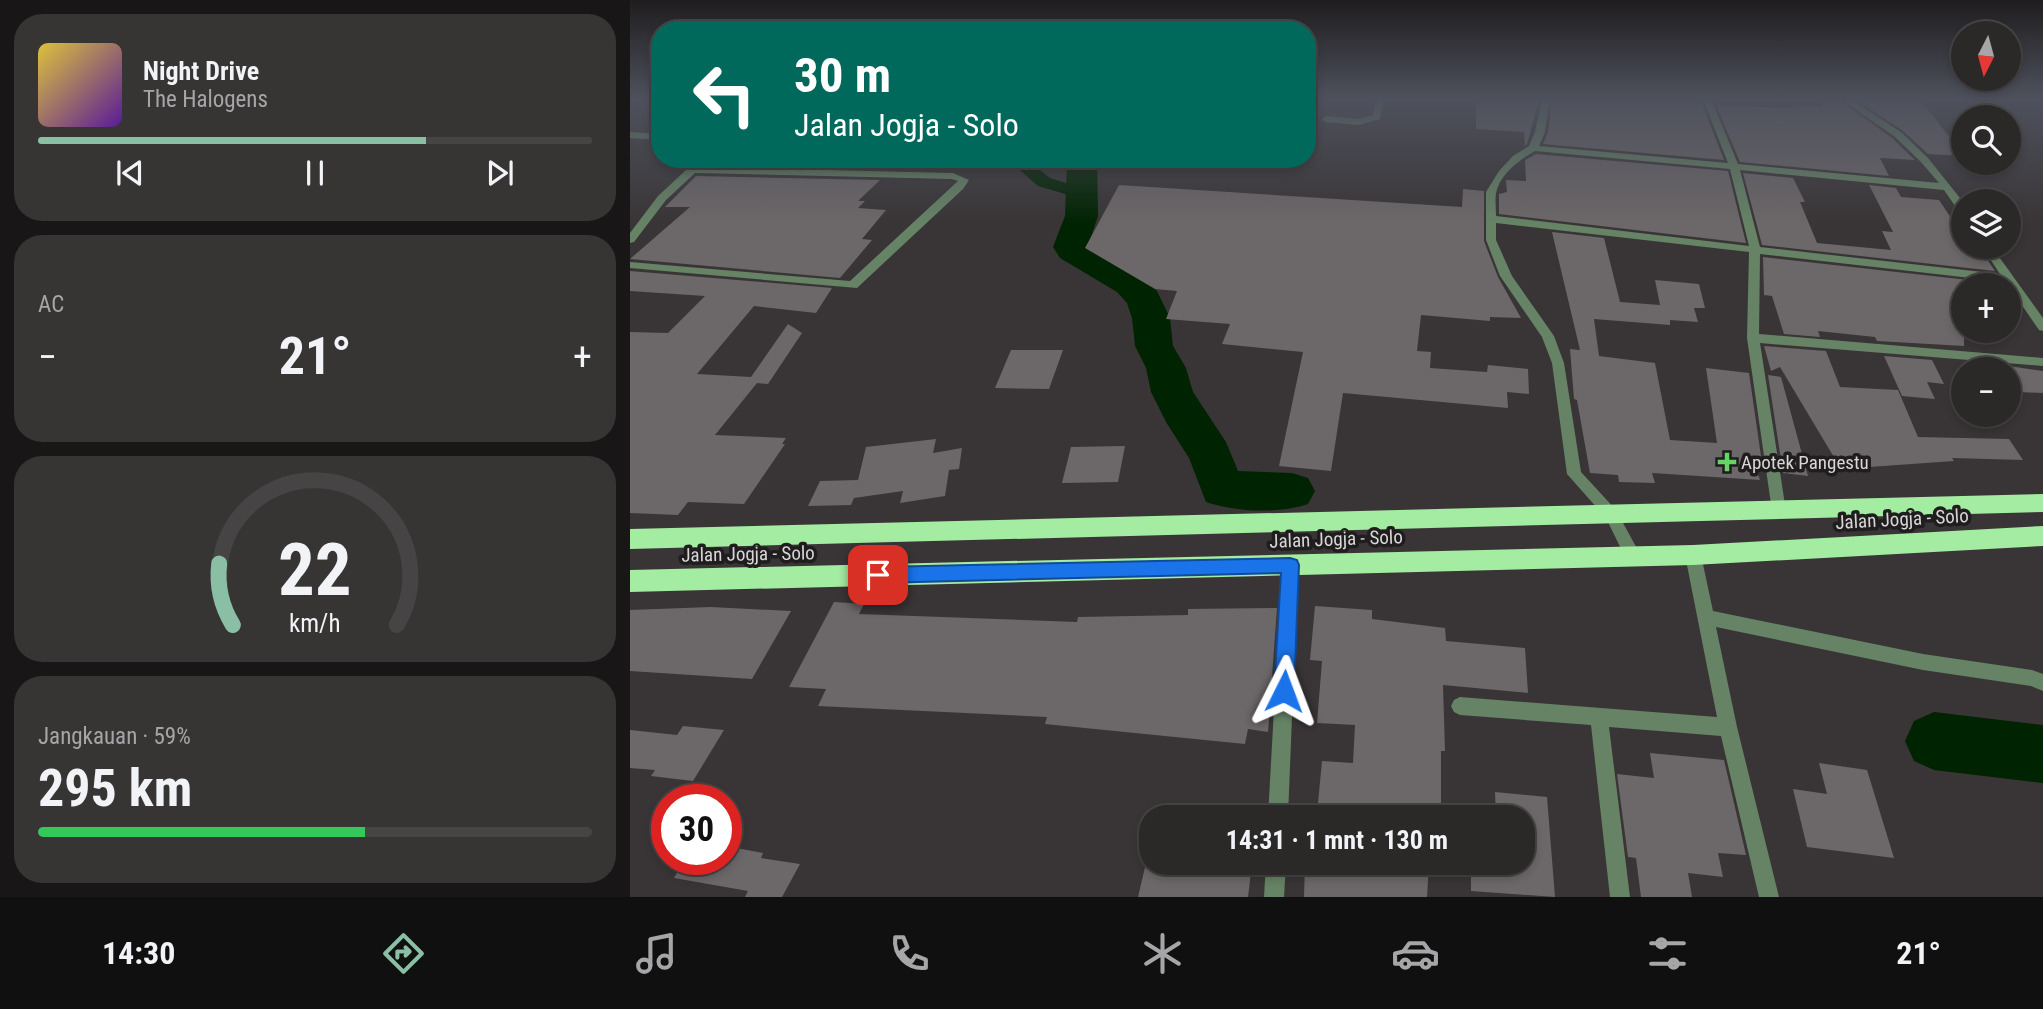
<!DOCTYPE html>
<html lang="id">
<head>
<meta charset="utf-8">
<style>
  :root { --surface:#2b2828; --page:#373434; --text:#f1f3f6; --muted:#a6a6a8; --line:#474445; --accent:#8abfa5 }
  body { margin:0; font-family:"Roboto Condensed",sans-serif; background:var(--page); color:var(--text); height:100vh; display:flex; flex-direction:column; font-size:26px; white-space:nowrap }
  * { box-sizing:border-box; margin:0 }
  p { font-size:23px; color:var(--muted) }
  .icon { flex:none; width:38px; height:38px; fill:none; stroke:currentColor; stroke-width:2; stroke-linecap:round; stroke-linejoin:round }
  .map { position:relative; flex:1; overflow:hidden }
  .panel { display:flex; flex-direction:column; gap:14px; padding:14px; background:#181616; width:630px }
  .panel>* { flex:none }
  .top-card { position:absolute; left:21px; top:21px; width:665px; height:147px; border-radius:28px; box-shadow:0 4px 10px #0003,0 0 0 2px var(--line); background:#00695c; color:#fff; overflow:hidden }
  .needle { width:46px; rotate:186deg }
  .buttons { position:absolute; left:1321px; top:21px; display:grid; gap:14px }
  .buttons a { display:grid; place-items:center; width:70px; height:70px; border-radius:50%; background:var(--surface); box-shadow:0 4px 10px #0003,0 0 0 2px var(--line); font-size:35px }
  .speed { position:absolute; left:21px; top:784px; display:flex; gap:14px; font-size:35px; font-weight:700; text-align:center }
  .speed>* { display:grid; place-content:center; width:91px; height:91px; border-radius:50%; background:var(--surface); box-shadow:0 4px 10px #0003,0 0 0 2px var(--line); line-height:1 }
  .speed .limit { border:10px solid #d22; background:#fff; color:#111 }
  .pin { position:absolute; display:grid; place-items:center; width:60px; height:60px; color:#fff; margin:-30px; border-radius:14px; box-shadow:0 4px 10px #0006 }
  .me { position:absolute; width:77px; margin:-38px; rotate:3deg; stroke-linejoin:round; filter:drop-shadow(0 0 5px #0008) }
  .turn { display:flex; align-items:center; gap:24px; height:147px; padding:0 28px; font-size:32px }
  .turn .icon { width:91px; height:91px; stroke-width:2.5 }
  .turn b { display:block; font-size:49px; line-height:60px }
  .big { font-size:52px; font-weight:700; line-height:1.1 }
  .panel .tile { flex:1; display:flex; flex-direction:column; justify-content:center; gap:10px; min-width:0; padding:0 24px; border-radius:28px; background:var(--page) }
  .panel .dial { align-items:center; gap:0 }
  .dial svg { height:182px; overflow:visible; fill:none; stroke:var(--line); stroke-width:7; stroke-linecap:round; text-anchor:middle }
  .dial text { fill:var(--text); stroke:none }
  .song { display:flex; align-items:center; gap:21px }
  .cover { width:84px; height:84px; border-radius:10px; background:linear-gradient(135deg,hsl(50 70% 55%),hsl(270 70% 35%)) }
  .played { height:7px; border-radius:4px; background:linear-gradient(90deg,var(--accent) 70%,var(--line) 70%) }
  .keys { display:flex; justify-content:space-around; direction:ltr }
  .heat { display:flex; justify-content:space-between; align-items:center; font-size:38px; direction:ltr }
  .charge { height:10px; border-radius:5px; background:linear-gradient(90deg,#34c759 59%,var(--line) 0) }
  .trip { position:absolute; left:509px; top:805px; width:396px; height:70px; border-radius:28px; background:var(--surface); box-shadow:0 4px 10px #0003,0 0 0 2px var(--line); font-weight:700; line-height:70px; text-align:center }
  .dock { display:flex; height:112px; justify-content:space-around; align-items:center; background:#111010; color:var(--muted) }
  .dock .icon { width:49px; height:49px }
  .dock .selected { color:var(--accent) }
  .dock b { font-size:32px; color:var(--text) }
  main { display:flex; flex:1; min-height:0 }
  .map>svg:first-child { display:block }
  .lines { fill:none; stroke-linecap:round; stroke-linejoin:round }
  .canal { fill:#002301; fill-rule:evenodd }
  .river { fill:#002301; fill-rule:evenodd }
  .building { fill:#6c6768 }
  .street { fill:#668365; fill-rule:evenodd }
  .highway { fill:#a4eca1; fill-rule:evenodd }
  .route { fill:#1a73e8; stroke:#114b97; stroke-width:2 }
  .poi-dot { fill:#67d466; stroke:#1f1d1d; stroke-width:2.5 }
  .labels { text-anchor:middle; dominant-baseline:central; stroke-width:7; stroke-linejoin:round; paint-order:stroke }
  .poi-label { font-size:19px; fill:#d9d6d6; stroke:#1f1d1d; text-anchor:start }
  .street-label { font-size:19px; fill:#d9d6d6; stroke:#1f1d1d }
</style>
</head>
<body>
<main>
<section class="panel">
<div class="tile">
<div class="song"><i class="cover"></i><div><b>Night Drive</b><p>The Halogens</p></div></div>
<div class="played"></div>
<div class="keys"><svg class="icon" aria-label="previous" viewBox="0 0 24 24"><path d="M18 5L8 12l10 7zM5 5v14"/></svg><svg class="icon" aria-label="pause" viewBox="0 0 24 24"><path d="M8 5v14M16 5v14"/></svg><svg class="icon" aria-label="next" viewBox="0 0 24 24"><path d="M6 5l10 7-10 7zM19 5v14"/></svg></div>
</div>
<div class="tile"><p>AC</p>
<div class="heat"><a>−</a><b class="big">21°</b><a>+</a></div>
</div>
<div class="tile dial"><svg viewBox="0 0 100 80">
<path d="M14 69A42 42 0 1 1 86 69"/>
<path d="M14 69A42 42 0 0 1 8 42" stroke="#8abfa5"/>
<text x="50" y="56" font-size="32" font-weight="700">22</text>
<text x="50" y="72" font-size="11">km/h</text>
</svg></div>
<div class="tile"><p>Jangkauan · 59%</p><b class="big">295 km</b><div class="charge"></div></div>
</section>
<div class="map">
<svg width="1413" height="897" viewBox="0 0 1413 897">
  <rect width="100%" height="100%" fill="#393536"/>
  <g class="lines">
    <path class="canal" d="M377,159H396L420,178L458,190L461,194L452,199L408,186Z"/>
    <g class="river">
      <path d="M437,159H467L468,216L458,246L513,276L527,291L540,318L543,346L556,368L563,392L596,442L608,471L662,473L678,478L685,491L678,504C649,514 605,512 576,502L559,458L536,422L521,392L516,368L505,346L502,318L497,303L487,292L430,258L423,247L435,216Z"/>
      <path d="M1304,712L1413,725V783L1304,770L1284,761L1275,741L1284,721Z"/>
    </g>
  </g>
  <g class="building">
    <path d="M846,99H909L897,144L895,146L894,132L846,129Z"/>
    <path d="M922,99H1067L1069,104H1072L1094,160L913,144L918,132Z"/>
    <path d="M1188,99H1208L1262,138L1285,160L1250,158L1259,176L1110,162L1086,105L1164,108L1162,105L1193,106Z"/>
    <path d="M1224,99H1290L1334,156L1298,154L1272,130Z"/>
    <path d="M906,154L1098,171L1116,243L869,214V194L877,192L876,180L896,181L895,160Z"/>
    <path d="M84,159H255L250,164L265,165L261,169L78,165Z"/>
    <path d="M1113,173L1163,178L1175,202H1170L1187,243L1261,250L1252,231L1263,232L1239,185L1266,188L1271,197L1309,200L1334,237V247H1349L1365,271L1132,245Z"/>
    <path d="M66,176L250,180L228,201H235L228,208L256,210L232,239L242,240L210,278L0,259L60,207H35Z"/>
    <path d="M489,185L832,207L833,189L854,191V241L868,277L891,318L860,317V321L791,315L787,351L801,352L800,368L857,372L858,365L898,369L899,394L877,392L878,408L713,393L701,471L649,466L673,352L592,344L600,324L536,319L547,291L525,289L455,248Z"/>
    <path d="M922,232L974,238L990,302L1030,305L1025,280L1069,284L1075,308H1064L1068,322L1040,320V325L964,319L969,356L1025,363L1040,440L1087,443L1076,368L1119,373L1133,470L1126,469L1130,480L1022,473L1025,483L989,482L988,475L960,473L947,400L944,399L940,349L950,350Z"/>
    <path d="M1133,257L1374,284L1375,285H1334V346L1247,341L1245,337L1188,331L1190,337L1154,334L1142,296L1134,295Z"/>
    <path d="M0,271L202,288L186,313L124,306L67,374L121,377L158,324L172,333L138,384L127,383L85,435L156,438L152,444H155L114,504L58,502L48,515L0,513V332L38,333L75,296L0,291Z"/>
    <path d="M1134,346L1196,351L1210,387L1268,390L1288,437L1379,439L1393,460L1322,458L1324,461L1211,469L1150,367L1141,371Z"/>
    <path d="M381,350H433L419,389L365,388Z"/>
    <path d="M1254,356L1302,360L1314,384L1297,382L1305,399L1272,396Z"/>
    <path d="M1379,366L1413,371V393L1389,392L1379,377Z"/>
    <path d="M1138,375L1151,377L1178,476L1153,473Z"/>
    <path d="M306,439L303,453L332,448L329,469L319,470L315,496L270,503L273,491L224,498L221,505L178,506L190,481L228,480L236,447Z"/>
    <path d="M495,446L488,482L432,483L441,447Z"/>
    <path d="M204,602L234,604L229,614L447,622L448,617L558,615V609L647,608L638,732L618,729L615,744L415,724L417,717L188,706L196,689L159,687Z"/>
    <path d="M685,606L742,610V619L815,628L816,641L895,648L898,693L813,685L815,751H811V817H701L702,804L688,803L692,761L723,763L725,725L687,723L692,661L680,660Z"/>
    <path d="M81,607L161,611L122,679L0,671V610Z"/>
    <path d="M53,726L94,730L63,781L21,776L25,770L0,768V730L47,735Z"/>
    <path d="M1020,753L1094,760L1116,855L1088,853L1093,877L1058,873L1062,897H1011L1006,858L998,857L987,774L1024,778Z"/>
    <path d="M1189,763L1237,770L1264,858L1177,847L1163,789L1197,794Z"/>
    <path d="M865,792L917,797L925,897L841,891V863H892V817H866Z"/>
    <path d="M96,846L133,853L131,858L170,864L152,897H115L118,891L44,878L55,859H96Z"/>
    <path d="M516,863H622L618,897H508Z"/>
    <path d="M675,863H799L797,897H674Z"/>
  </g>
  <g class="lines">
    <g class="street">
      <path d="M746,99H754L750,119L729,125L696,122L692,119L696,116L729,119L743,115Z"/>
      <path d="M912,99H920L915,132L909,146L1098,163L1073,99H1081L1108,164L1309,183L1291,162L1264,136L1210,99H1220L1271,132L1298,158L1334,203V214L1330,213L1314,190L1110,170L1130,247L1370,274L1352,247H1362L1413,318V331L1409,330L1376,282L1130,254L1129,334L1413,358V366L1130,343L1156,511L1154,515L1149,517L1144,515L1142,511L1117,338L1119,252L866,223V240L882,276L924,336L934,363L951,472L986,510L1011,556L1009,561L1003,563L997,561L976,518L937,474L922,363L912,337L870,276L856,240V192L869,171L883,156L899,146L905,132ZM905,151L1100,169L1119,246L866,216C866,209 865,200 866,193C870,174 889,160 905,151Z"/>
      <path d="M0,132L30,134V140L0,138Z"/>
      <path d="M68,159H79L71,167L323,173L339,180L333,189L227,288L0,268V262L220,281L328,181L322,179L65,173L36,200L4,242L0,243V233L28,196Z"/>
      <path d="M1063,548L1069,550L1071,555L1083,611L1293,654L1402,670L1413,674V691L1401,686L1293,670L1086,627L1107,727L1149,897H1129L1091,736L979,727L1000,897H980L961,725L830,715L824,712L821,706L824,700L830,697L1087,717L1055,555L1057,550Z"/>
      <path d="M660,558L666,560L668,565L658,817H638L652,565L654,560Z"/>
      <path d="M636,863H656L654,897H634Z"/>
    </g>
    <g class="highway">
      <path d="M1413,494V512L0,549V529Z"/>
      <path d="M1413,526V546L1063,565L0,592V570L1063,545Z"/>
    </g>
  </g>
  <linearGradient id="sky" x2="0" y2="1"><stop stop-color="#1f1d1e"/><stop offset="0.44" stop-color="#4e515d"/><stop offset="1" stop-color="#4e515d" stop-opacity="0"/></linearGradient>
  <rect width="1413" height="224" fill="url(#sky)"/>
  <path class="route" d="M660,558L667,560L669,565L664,691L661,698L654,701L647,698L644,691L651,573L248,583L241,581L239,575L241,570L248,567Z"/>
  <path class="poi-dot" d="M1093.5 451.5h7v7h7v7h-7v7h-7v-7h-7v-7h7z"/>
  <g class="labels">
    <g class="poi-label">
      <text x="1111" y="462">Apotek Pangestu</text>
    </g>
    <g class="street-label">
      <text transform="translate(1272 519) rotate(-3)">Jalan Jogja - Solo</text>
      <text transform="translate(706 539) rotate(-2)">Jalan Jogja - Solo</text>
      <text transform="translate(118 554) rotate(-1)">Jalan Jogja - Solo</text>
    </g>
  </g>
</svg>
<div class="buttons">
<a><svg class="needle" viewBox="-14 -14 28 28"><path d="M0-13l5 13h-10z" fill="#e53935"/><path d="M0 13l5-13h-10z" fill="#a6a6a8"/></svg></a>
<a><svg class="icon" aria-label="search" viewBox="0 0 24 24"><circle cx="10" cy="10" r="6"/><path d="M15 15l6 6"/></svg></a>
<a><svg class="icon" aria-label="layers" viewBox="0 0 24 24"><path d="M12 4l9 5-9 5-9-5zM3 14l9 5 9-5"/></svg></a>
<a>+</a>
<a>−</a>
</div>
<div class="speed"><div class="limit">30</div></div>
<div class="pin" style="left:248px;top:575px;background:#d93025"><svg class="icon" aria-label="arrive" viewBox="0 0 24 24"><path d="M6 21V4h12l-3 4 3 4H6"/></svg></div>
<svg class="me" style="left:654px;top:691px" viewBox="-20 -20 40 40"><path d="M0-17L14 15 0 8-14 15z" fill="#1a73e8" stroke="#fff" stroke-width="4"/></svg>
<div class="trip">14:31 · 1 mnt · 130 m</div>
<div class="top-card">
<div class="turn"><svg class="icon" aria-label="left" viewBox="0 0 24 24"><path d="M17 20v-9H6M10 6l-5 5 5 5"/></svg><div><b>30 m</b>Jalan Jogja - Solo</div></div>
</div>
</div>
</main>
<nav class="dock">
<b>14:30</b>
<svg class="icon selected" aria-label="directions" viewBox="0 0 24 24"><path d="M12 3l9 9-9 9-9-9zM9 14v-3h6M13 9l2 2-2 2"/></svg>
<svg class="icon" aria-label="music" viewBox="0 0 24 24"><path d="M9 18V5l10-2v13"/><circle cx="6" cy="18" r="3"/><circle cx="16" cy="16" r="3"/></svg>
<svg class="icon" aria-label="phone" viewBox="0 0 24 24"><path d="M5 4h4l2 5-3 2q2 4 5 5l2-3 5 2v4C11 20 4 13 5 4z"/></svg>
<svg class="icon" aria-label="climate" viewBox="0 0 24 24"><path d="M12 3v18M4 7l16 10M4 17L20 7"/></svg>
<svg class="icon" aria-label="car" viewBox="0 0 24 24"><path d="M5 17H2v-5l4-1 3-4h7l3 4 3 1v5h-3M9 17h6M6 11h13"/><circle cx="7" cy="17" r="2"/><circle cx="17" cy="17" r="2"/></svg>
<svg class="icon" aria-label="filters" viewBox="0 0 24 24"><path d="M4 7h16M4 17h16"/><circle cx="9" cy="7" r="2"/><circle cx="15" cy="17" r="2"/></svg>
<b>21°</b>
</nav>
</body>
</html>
